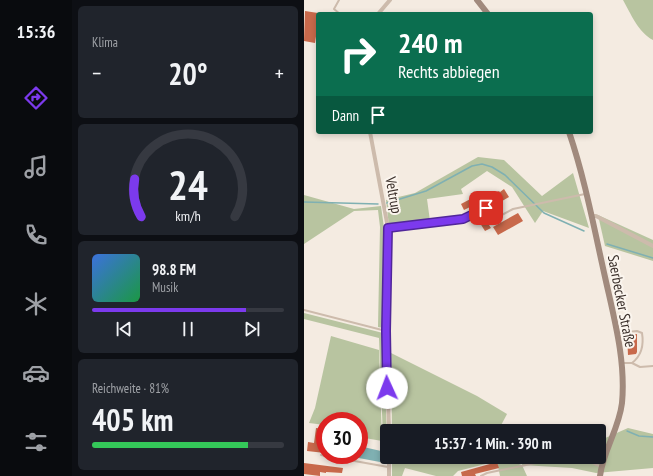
<!DOCTYPE html>
<html lang="de">
<head>
<meta charset="utf-8">
<style>
  :root { --surface:#171b24; --page:#20242c; --text:#f1f3f6; --muted:#9ea1a6; --line:#363941; --accent:#7c3aed }
  body { margin:0; font-family:"PT Sans Narrow",sans-serif; background:var(--page); color:var(--text); height:100vh; display:flex; flex-direction:column; font-size:15px; white-space:nowrap }
  * { box-sizing:border-box; margin:0 }
  p { font-size:13px; color:var(--muted) }
  .icon { flex:none; width:22px; height:22px; fill:none; stroke:currentColor; stroke-width:2; stroke-linecap:round; stroke-linejoin:round }
  .map { position:relative; flex:1; overflow:hidden }
  .drawer { display:flex; flex-direction:column; gap:6px; padding:6px; background:#0d0f14; width:232px }
  .drawer>* { flex:none }
  .banner { position:absolute; left:12px; top:12px; width:277px; height:122px; border-radius:4px; box-shadow:0 2px 6px #0003; background:#0b6e4f; color:#fff; overflow:hidden }
  .speed { position:absolute; left:12px; top:412px; display:flex; gap:8px; font-size:20px; font-weight:700; text-align:center }
  .speed>* { display:grid; place-content:center; width:52px; height:52px; border-radius:50%; background:var(--surface); box-shadow:0 2px 6px #0003; line-height:1 }
  .speed .limit { border:6px solid #d22; background:#fff; color:#111 }
  .pin { position:absolute; display:grid; place-items:center; width:34px; height:34px; color:#fff; margin:-17px; border-radius:8px; box-shadow:0 2px 6px #0006 }
  .me { position:absolute; width:44px; margin:-22px; rotate:358deg; stroke-linejoin:round; filter:drop-shadow(0 0 3px #0008) }
  .turn { display:flex; align-items:center; gap:14px; height:84px; padding:0 16px; font-size:18px }
  .turn .icon { width:52px; height:52px; stroke-width:2.5 }
  .turn b { display:block; font-size:28px; line-height:34px }
  .then { display:flex; align-items:center; height:38px; padding:0 16px; background:#0003; gap:8px; font-size:15px }
  .big { font-size:30px; font-weight:800; line-height:1.1 }
  .drawer .widget { flex:1; display:flex; flex-direction:column; justify-content:center; gap:6px; min-width:0; padding:0 14px; border-radius:6px; background:var(--page) }
  .drawer .dial { align-items:center; gap:0 }
  .dial svg { height:104px; overflow:visible; fill:none; stroke:var(--line); stroke-width:7; stroke-linecap:round; text-anchor:middle }
  .dial text { fill:var(--text); stroke:none }
  .song { display:flex; align-items:center; gap:12px }
  .cover { width:48px; height:48px; border-radius:6px; background:linear-gradient(135deg,hsl(220 70% 55%),hsl(140 70% 35%)) }
  .played { height:4px; border-radius:2px; background:linear-gradient(90deg,var(--accent) 80%,var(--line) 80%) }
  .keys { display:flex; justify-content:space-around; direction:ltr }
  .heat { display:flex; justify-content:space-between; align-items:center; font-size:22px; direction:ltr }
  .charge { height:6px; border-radius:3px; background:linear-gradient(90deg,#34c759 81%,var(--line) 0) }
  .trip { position:absolute; left:76px; top:424px; width:226px; height:40px; border-radius:4px; background:var(--surface); box-shadow:0 2px 6px #0003; font-weight:800; line-height:40px; text-align:center }
  main { display:flex; flex:1; min-height:0 }
  .menu { display:flex; flex-direction:column; width:72px; justify-content:space-around; align-items:center; background:#090b0e; color:var(--muted) }
  .menu .icon { width:28px; height:28px }
  .menu .active { color:var(--accent) }
  .menu b { font-size:18px; color:var(--text) }
  .map>svg:first-child { display:block }
  .green { fill:#b8c4a0 }
  .water { fill:#7fb0b2 }
  .lines { fill:none; stroke-linecap:round; stroke-linejoin:round }
  .stream { stroke:#7fb0b2; stroke-width:1.5 }
  .building { fill:#c8694b }
  .lane { stroke:#cdbbac; stroke-width:2 }
  .street { stroke:#cdbbac; stroke-width:4 }
  .secondary { stroke:#a18a7d; stroke-width:6 }
  .route-casing { stroke:#51269a; stroke-width:10 }
  .route { stroke:#7c3aed; stroke-width:7 }
  .labels { text-anchor:middle; dominant-baseline:central; stroke-width:4; stroke-linejoin:round; paint-order:stroke }
  .street-label { font-size:15px; fill:#3b302b; stroke:#fbf5ee }
</style>
</head>
<body>
<main>
<nav class="menu">
<b>15:36</b>
<svg class="icon active" aria-label="directions" viewBox="0 0 24 24"><path d="M12 3l9 9-9 9-9-9zM9 14v-3h6M13 9l2 2-2 2"/></svg>
<svg class="icon" aria-label="music" viewBox="0 0 24 24"><path d="M9 18V5l10-2v13"/><circle cx="6" cy="18" r="3"/><circle cx="16" cy="16" r="3"/></svg>
<svg class="icon" aria-label="phone" viewBox="0 0 24 24"><path d="M5 4h4l2 5-3 2q2 4 5 5l2-3 5 2v4C11 20 4 13 5 4z"/></svg>
<svg class="icon" aria-label="climate" viewBox="0 0 24 24"><path d="M12 3v18M4 7l16 10M4 17L20 7"/></svg>
<svg class="icon" aria-label="car" viewBox="0 0 24 24"><path d="M5 17H2v-5l4-1 3-4h7l3 4 3 1v5h-3M9 17h6M6 11h13"/><circle cx="7" cy="17" r="2"/><circle cx="17" cy="17" r="2"/></svg>
<svg class="icon" aria-label="filters" viewBox="0 0 24 24"><path d="M4 7h16M4 17h16"/><circle cx="9" cy="7" r="2"/><circle cx="15" cy="17" r="2"/></svg>
</nav>
<section class="drawer">
<div class="widget"><p>Klima</p>
<div class="heat"><a>−</a><b class="big">20°</b><a>+</a></div>
</div>
<div class="widget dial"><svg viewBox="0 0 100 80">
<path d="M14 69A42 42 0 1 1 86 69"/>
<path d="M14 69A42 42 0 0 1 9 40" stroke="#7c3aed"/>
<text x="50" y="56" font-size="32" font-weight="700">24</text>
<text x="50" y="72" font-size="11">km/h</text>
</svg></div>
<div class="widget">
<div class="song"><i class="cover"></i><div><b>98.8 FM</b><p>Musik</p></div></div>
<div class="played"></div>
<div class="keys"><svg class="icon" aria-label="previous" viewBox="0 0 24 24"><path d="M18 5L8 12l10 7zM5 5v14"/></svg><svg class="icon" aria-label="pause" viewBox="0 0 24 24"><path d="M8 5v14M16 5v14"/></svg><svg class="icon" aria-label="next" viewBox="0 0 24 24"><path d="M6 5l10 7-10 7zM19 5v14"/></svg></div>
</div>
<div class="widget"><p>Reichweite · 81%</p><b class="big">405 km</b><div class="charge"></div></div>
</section>
<div class="map">
<svg width="349" height="476" viewBox="0 0 349 476">
  <rect width="100%" height="100%" fill="#f4ebe1"/>
  <g class="green">
    <path d="M319,0H349V40C334,32 327,14 319,0Z"/>
    <path d="M174,157L200,160L238,196L269,173L285,228L239,211L231,223L208,187L183,171L157,189L159,194L123,199L126,221L85,226L82,200L111,193Z"/>
    <path d="M0,195L50,209L77,206L80,228L79,328L74,327L76,227L74,210L50,211L0,244Z"/>
    <path d="M294,215L349,240V261L301,246Z"/>
    <path d="M0,313L79,333L84,464L80,463L75,338L0,319Z"/>
    <path d="M27,336L75,350L78,441L55,437V421H21V425L5,423L11,408Z"/>
    <path d="M87,353L173,396L203,414L194,431H88Z"/>
    <path d="M324,428L349,434V468L292,473L268,468L218,465L223,476H196L193,461L154,471L149,476H132L101,468L98,476H88V457H193L218,465L219,457H295V439H299Z"/>
  </g>
  <path class="water" d="M55,446L77,451L78,452V460L76,462L44,456L43,455H55Z"/>
  <g class="lines">
    <g class="stream">
      <path d="M0,202L74,204"/>
      <path d="M83,203L122,191L168,166L178,164L188,167L201,175L240,213L280,231"/>
      <path d="M303,244L349,258"/>
      <path d="M323,431L335,436L349,437"/>
    </g>
  </g>
  <g class="building">
    <path d="M1,11L14,13V30H13L11,43L0,41Z"/>
    <path d="M200,189L205,197L186,208L183,206L179,200L195,191L196,192Z"/>
    <path d="M172,196L176,202L160,210L157,204Z"/>
    <path d="M214,213L219,221L194,235L189,227Z"/>
    <path d="M179,216L187,228L181,231L174,220Z"/>
    <path d="M333,334V352L332,354L324,355L323,335Z"/>
    <path d="M12,428L20,429L18,446H21V453L3,451L4,442L10,443Z"/>
    <path d="M193,462L195,468L171,474L172,476H158L157,472Z"/>
    <path d="M0,463L39,468L38,473L22,472V473L16,472V476L0,474Z"/>
  </g>
  <g class="lines">
    <g class="lane">
      <path d="M35,0L30,9L36,14"/>
      <path d="M85,228L159,219L183,208L189,217H194L209,209L281,194"/>
      <path d="M0,310L82,331"/>
      <path d="M314,333L333,331L338,333C340,345 337,356 328,363"/>
      <path d="M319,363H328L336,367L349,366"/>
      <path d="M295,451L302,447"/>
      <path d="M17,455L84,467"/>
      <path d="M276,457L297,467"/>
      <path d="M177,476L183,473L261,457"/>
    </g>
    <g class="street">
      <path d="M74,14L86,0"/>
      <path d="M66,132L84,228L82,331L85,431"/>
      <path d="M288,216H292L349,246"/>
      <path d="M85,476V457"/>
    </g>
    <g class="secondary">
      <path d="M173,0L184,14"/>
      <path d="M265,132C281,179 290,228 301,277C310,318 322,361 318,403C315,429 299,451 296,476"/>
    </g>
  </g>
  <g class="lines">
    <defs>
      <path id="route" d="M83,388L82,331L84,228L159,219L182,208"/>
    </defs>
    <use href="#route" class="route-casing"/>
    <use href="#route" class="route"/>
  </g>
  <g class="labels">
    <g class="street-label">
      <text transform="translate(90 195) rotate(80)">Veltrup</text>
      <text transform="translate(318 301) rotate(79)">Saerbecker Straße</text>
    </g>
  </g>
</svg>
<div class="speed"><div class="limit">30</div></div>
<div class="pin" style="left:182px;top:208px;background:#d93025"><svg class="icon" aria-label="arrive" viewBox="0 0 24 24"><path d="M6 21V4h12l-3 4 3 4H6"/></svg></div>
<svg class="me" style="left:83px;top:388px" viewBox="-20 -20 40 40"><circle r="19" fill="#fff"/><path d="M0-13L10 11 0 6-10 11z" fill="#7c3aed"/></svg>
<div class="trip">15:37 · 1 Min. · 390 m</div>
<div class="banner">
<div class="turn"><svg class="icon" aria-label="right" viewBox="0 0 24 24"><path d="M7 20v-9h11M14 6l5 5-5 5"/></svg><div><b>240 m</b>Rechts abbiegen</div></div>
<div class="then">Dann<svg class="icon" aria-label="arrive" viewBox="0 0 24 24"><path d="M6 21V4h12l-3 4 3 4H6"/></svg></div>
</div>
</div>
</main>
</body>
</html>
